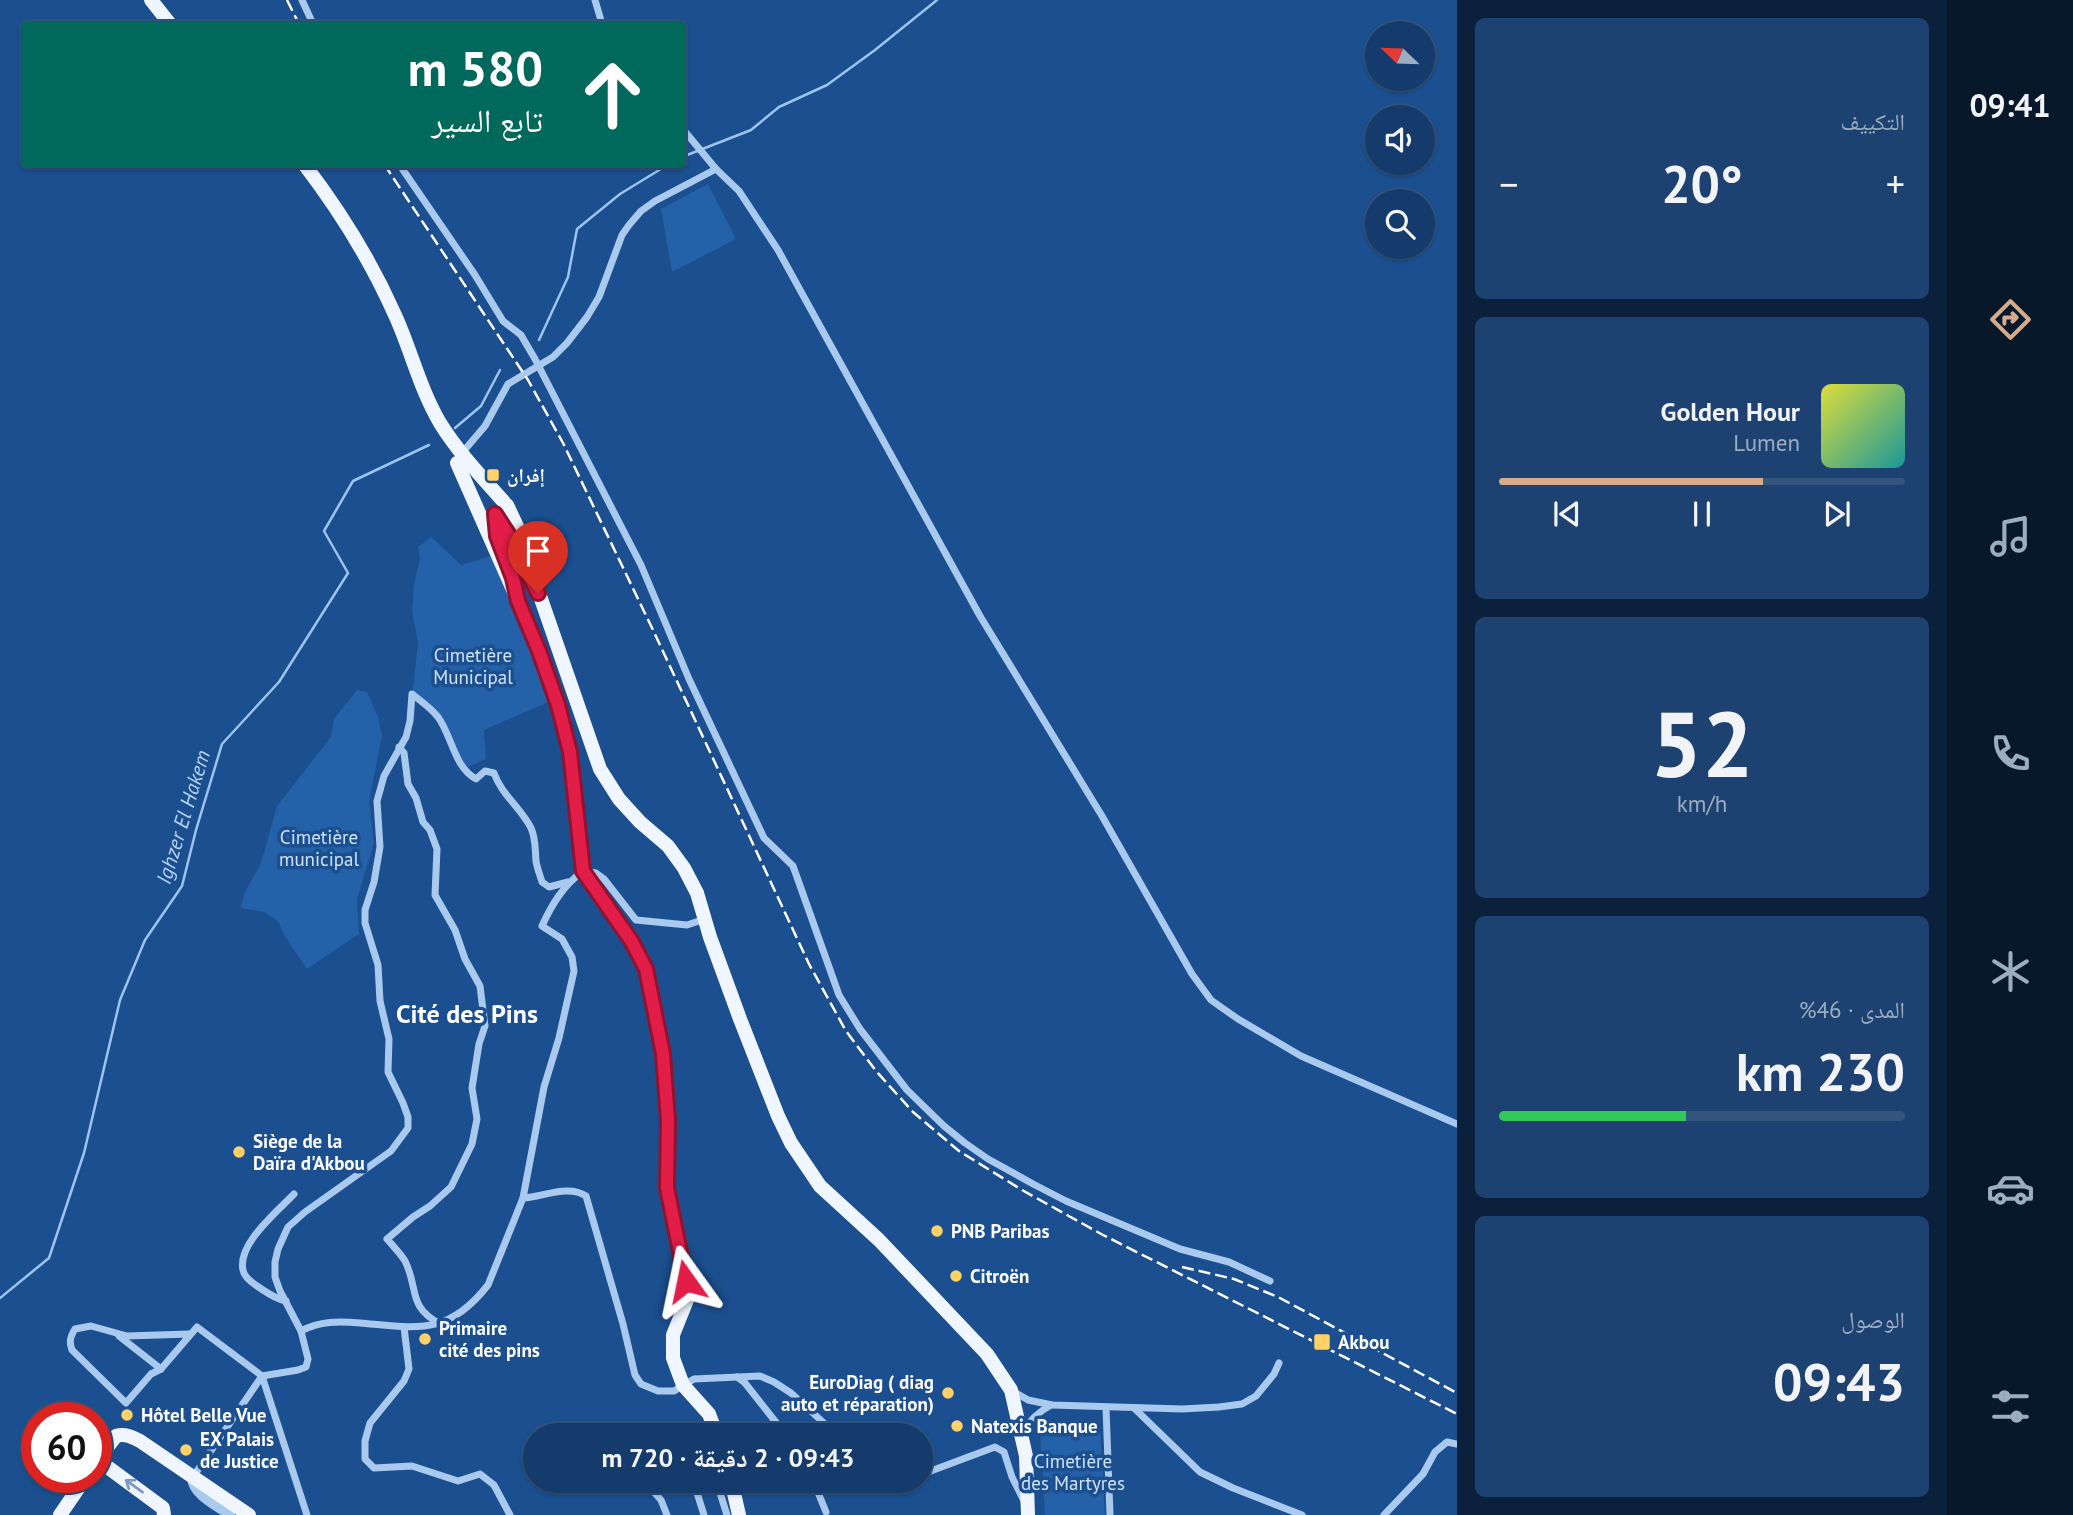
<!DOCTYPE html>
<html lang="ar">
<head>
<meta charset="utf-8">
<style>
  :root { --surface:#143b6b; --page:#1d4271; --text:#f1f3f6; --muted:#9dadc1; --line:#33557e; --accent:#d6ab8b }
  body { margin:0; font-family:"PT Sans","Noto Naskh Arabic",sans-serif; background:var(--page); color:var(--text); direction:rtl; height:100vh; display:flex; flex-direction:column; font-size:26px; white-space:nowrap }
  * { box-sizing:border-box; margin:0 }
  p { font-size:23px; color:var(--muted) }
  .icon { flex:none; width:38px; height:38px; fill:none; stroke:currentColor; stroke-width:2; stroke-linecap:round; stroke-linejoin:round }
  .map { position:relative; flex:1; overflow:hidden; direction:ltr }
  .panel { display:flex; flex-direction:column; gap:18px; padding:18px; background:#0b203b; width:490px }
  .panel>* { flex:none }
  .banner { position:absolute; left:21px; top:21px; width:665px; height:147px; border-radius:7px; box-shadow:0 2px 5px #0004,0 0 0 2px var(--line); direction:rtl; background:#00695c; color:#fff; overflow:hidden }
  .needle { width:46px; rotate:293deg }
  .tools { position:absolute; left:1365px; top:21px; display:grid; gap:14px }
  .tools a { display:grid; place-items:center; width:70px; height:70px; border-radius:50%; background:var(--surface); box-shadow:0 2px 5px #0004,0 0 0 2px var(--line); font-size:35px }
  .speed { position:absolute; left:21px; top:1402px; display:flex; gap:14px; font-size:35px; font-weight:700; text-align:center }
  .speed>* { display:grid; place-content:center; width:91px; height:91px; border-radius:50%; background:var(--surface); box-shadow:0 2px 5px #0004,0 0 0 2px var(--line); line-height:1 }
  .speed .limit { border:10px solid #d22; background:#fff; color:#111 }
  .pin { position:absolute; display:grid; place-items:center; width:60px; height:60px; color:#fff; margin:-72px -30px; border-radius:50% 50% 50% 0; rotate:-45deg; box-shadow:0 0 7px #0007 }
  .pin .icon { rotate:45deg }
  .me { position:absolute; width:77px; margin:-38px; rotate:348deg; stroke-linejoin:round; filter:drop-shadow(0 0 5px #0008) }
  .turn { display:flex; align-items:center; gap:24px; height:147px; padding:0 28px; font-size:32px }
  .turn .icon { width:91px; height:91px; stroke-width:2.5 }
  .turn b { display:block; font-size:49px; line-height:60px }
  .big { font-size:52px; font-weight:700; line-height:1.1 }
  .panel .card { flex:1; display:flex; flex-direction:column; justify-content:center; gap:10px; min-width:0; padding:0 24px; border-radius:10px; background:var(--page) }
  .panel .dial { align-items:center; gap:0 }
  .dial b { font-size:91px; line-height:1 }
  .song { display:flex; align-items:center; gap:21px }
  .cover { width:84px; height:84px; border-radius:10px; background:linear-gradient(135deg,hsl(60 70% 55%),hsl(180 70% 35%)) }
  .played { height:7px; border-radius:4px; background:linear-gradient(90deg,var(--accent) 65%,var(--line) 65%) }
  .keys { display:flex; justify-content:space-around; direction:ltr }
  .heat { display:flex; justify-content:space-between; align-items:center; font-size:38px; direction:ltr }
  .charge { height:10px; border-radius:5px; background:linear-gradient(90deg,#34c759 46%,var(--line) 0) }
  .trip { position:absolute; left:523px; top:1423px; width:410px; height:70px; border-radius:35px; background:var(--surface); box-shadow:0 2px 5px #0004,0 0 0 2px var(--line); font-weight:700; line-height:70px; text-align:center; direction:rtl }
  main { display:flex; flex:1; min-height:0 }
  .tab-bar { display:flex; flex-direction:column; width:126px; justify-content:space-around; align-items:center; background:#08182b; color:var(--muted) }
  .tab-bar .icon { width:49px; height:49px }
  .tab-bar .current { color:var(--accent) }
  .tab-bar b { font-size:32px; color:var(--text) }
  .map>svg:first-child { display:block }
  .green { fill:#2461a8 }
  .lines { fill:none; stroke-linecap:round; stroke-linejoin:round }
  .stream { stroke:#9cc4f0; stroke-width:2.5 }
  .minor { stroke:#a9c9ee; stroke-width:7 }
  .tertiary { stroke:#a9c9ee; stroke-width:10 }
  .primary { stroke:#f0f6ff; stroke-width:14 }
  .rail { stroke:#fff; stroke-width:2.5; stroke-dasharray:12 5; stroke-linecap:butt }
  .oneway { stroke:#7b9ac1 }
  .route-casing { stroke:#92132f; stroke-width:18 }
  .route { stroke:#e11d48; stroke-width:12 }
  .poi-dot { fill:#ffd166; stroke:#1b4f8f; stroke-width:2.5 }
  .labels { text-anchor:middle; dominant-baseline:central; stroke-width:7; stroke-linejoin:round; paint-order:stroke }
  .poi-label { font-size:19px; font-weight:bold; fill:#fff; stroke:#1b4f8f; text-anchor:start }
  .park-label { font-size:19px; fill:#cfe3fa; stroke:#1b4f8f }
  .water-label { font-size:21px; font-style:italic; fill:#b5d3f5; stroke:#1b4f8f }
  .district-label { font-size:26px; font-weight:bold; fill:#fff; stroke:#1b4f8f }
</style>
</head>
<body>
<main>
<nav class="tab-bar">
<b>09:41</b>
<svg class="icon current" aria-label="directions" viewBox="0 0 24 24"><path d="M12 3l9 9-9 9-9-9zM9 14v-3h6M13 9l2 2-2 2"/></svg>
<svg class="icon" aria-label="music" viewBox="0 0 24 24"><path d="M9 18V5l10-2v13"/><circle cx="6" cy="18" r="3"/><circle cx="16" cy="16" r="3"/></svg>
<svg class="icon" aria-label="phone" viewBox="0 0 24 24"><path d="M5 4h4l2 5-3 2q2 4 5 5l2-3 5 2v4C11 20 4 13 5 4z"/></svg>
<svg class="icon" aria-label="climate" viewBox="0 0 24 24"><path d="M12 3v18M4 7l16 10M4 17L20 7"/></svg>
<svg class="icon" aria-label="car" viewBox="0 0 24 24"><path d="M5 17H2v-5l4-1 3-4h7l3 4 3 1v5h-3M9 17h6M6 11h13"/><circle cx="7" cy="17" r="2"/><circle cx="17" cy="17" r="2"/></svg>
<svg class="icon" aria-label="filters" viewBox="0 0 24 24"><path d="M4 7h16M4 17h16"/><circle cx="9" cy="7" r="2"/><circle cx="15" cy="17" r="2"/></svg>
</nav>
<section class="panel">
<div class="card"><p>التكييف</p>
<div class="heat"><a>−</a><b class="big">20°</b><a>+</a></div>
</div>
<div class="card">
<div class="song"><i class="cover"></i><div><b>Golden Hour</b><p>Lumen</p></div></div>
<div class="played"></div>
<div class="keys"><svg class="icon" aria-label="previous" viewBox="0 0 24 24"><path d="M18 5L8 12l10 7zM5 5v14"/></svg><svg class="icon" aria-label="pause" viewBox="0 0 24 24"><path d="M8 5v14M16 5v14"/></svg><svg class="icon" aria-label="next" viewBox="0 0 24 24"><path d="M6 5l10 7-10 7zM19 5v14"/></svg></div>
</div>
<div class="card dial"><b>52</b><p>km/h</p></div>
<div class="card"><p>المدى · 46%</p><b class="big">230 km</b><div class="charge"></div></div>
<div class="card"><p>الوصول</p><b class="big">09:43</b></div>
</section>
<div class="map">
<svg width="1457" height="1515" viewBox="0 0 1457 1515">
  <rect width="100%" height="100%" fill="#1b4f8f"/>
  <g class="green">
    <path d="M708,184L736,239L672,272L661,209Z"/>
    <path d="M431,537L461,565L491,556L551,701L484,730L486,759L468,767L461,758L452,738L413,691L418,642L412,611L414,584L420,558L418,547Z"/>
    <path d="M357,690L367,692L378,717L382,736L369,802L374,843L357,899L359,934L307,969L284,935L278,921L264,912L241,908L245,892L261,863L277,806L331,737L334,719Z"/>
    <path d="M1100,1426L1105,1515H1045L1040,1430Z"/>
  </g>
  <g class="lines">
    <g class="stream">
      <path d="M682,157L751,130L779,107L827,85L875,50L937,0"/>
      <path d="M539,340L568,277L577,229L620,194L669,164"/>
      <path d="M455,428L481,406L500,370"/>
      <path d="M0,1298L49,1258L84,1153L120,1000L145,940L182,886L196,830L222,744L279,682L348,573L324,531L353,481L429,445"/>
    </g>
    <g class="minor">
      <path d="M302,0L313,24"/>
      <path d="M595,0L602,24"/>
      <path d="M682,128L716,169L739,191L778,250L980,616L1102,816L1192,974L1211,1000L1238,1019L1301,1056L1457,1124"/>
      <path d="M399,164L475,275L503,321L521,335L535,359L641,565L689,679L764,838L793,866L839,995L860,1029L907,1090L944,1126L965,1143L988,1159L1035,1185L1066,1201L1180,1249L1229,1262L1270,1281"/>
      <path d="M462,453L485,426L508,384L553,357L567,343L587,317L599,297L622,235L629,225L641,211L655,201L716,169"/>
      <path d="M399,747L404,753L408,784L416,798L423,822L430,830L437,849L435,895L455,930L465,959L480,986L485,1026L479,1044L472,1088L477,1119L472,1144L451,1187L430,1206L413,1217L387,1239C393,1246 400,1253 405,1261C419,1289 407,1306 440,1324"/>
      <path d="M523,1198C543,1197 568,1184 586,1196L623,1324L635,1375L641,1384L658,1391H674L694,1379L760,1376L774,1382L791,1393L837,1435"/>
      <path d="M286,1301C275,1299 266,1292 257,1286C251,1282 244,1277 243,1270C237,1244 278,1211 294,1194"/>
      <path d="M404,1327L409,1369L404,1381L370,1423L365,1441V1459L374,1468L412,1466L458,1481L480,1474L494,1485L510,1515"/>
      <path d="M301,1331L280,1291L275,1277V1262L278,1249L288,1227L305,1212L391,1151L408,1128V1117L403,1103L388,1072L389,1039L380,1001L378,965L365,923V910L374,882L380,847L377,801L384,776L406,737L410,721L412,694C421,701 431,708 438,717C452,736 454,767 476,779L485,771L494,773C501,794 521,808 531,828C536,839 535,849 536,861C537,868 540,875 542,882L549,887L568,882"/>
      <path d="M189,1334L127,1336L91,1326L75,1329C70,1337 69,1342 72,1350L126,1403L151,1374L161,1369L197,1327L262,1376L307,1515"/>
      <path d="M119,1336L161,1369"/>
      <path d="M737,1377L745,1383L786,1435"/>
      <path d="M1011,1390L1028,1400L1052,1405L1182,1409L1219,1407L1242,1404L1256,1396L1274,1374L1279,1363"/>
      <path d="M1106,1408L1110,1515"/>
      <path d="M1134,1408L1200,1472L1233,1488L1302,1515"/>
      <path d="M1022,1432C1030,1420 1038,1412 1051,1405"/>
      <path d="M920,1475L995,1447L1004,1452L1012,1477L1024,1501"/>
      <path d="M193,1477L262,1376L298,1370L306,1367L308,1359L301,1331C320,1321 339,1321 360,1323C418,1328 448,1336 488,1285L523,1198L544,1087L559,1038L574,971L572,957L562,939L542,926C552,904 563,886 583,871L596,873L604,879L636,920L687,925L705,919"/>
      <path d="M643,1480L661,1500L667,1515"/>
      <path d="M693,1480L704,1515"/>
      <path d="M716,1480L727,1515"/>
      <path d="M813,1480L826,1512"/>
      <path d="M880,1480C889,1487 896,1484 906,1480"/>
      <path d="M1384,1515L1423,1474L1435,1452L1447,1442L1457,1444"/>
    </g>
    <path class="tertiary" d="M192,1478C193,1495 217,1506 230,1515"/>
    <g class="primary">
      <path d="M151,0L170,24"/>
      <path d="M304,164C340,211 371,261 395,315C411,350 420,389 440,423C458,452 481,476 504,502"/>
      <path d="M457,463L518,601L539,651L558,705L570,752L583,871L632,942L646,969L663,1054L668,1120L667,1188L689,1295L673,1335V1358L683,1385L709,1414L717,1435"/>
      <path d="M507,505L530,554L539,593L600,769L619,799L640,822L668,846L684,868L697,893L710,937L740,1019L778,1116L791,1143L820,1186L879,1240L987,1354L1011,1390L1026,1456L1028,1515"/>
      <path d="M495,514V530L498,540"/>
      <path d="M495,515L508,534L528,573"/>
      <path d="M98,1460L163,1508L164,1515"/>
      <path d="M96,1462L116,1436C125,1433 132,1437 140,1441L249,1515"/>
      <path d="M731,1480L739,1515"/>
      <path d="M60,1515L86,1477"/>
    </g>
    <g class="rail">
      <path d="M287,0L299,24"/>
      <path d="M384,164L528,380L563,443L653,630L809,964L846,1031L876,1071L913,1112L959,1151L1022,1190L1103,1235L1457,1414"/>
      <path d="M1182,1267L1234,1279L1278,1297L1457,1393"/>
    </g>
  </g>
  <defs><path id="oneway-shaft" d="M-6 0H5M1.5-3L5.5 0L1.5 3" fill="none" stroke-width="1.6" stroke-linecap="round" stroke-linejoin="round" transform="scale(1.75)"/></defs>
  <use class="oneway" href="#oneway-shaft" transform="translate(134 1486) rotate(-144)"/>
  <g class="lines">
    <defs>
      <path id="route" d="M538,593L508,534L495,514L497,536L513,578L518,601L539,651L558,705L570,752L583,871L632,942L646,969L663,1054L668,1120L667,1188L686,1281"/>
    </defs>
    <use href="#route" class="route-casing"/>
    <use href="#route" class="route"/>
  </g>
  <g class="poi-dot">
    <rect x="486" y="468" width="14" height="14" rx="3.5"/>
    <circle cx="239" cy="1152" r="7"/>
    <circle cx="937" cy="1231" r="7"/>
    <circle cx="956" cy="1276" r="7"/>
    <circle cx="425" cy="1339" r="7"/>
    <rect x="1313" y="1333" width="18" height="18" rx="3.5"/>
    <circle cx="948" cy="1393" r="7"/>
    <circle cx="127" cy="1415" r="7"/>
    <circle cx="957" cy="1426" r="7"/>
    <circle cx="186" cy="1450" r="7"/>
  </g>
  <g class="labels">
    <g class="poi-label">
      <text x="507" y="475">إفران</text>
      <text x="253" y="1141">Siège de la<tspan x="253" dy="22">Daïra d'Akbou</tspan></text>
      <text x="951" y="1231">PNB Paribas</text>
      <text x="970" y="1276">Citroën</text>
      <text x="439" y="1328">Primaire<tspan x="439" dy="22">cité des pins</tspan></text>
      <text x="1338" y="1342">Akbou</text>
      <text x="934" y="1382" text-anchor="end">EuroDiag ( diag<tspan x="934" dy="22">auto et réparation)</tspan></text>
      <text x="141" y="1415">Hôtel Belle Vue</text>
      <text x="971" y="1426">Natexis Banque</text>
      <text x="200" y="1439">EX Palais<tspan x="200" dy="22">de Justice</tspan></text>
    </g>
    <g class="park-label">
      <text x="473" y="655">Cimetière<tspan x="473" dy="22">Municipal</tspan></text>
      <text x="319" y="837">Cimetière<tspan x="319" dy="22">municipal</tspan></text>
      <text x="1073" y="1461">Cimetière<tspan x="1073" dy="22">des Martyres</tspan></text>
    </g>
    <g class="water-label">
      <text transform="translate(183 817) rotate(-73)">Ighzer El Hakem</text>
    </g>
    <g class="district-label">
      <text x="467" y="1013">Cité des Pins</text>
    </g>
  </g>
</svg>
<div class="tools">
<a><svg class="needle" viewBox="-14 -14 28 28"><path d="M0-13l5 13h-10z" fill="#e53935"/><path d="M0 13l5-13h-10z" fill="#9dadc1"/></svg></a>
<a><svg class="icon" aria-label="sound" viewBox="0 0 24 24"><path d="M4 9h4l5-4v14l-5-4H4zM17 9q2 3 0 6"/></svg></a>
<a><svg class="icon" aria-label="search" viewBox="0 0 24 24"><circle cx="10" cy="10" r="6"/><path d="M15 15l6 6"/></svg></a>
</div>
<div class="speed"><div class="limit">60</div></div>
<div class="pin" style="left:538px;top:593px;background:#d93025"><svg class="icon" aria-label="arrive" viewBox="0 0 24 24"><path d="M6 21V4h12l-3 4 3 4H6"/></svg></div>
<svg class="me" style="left:686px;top:1281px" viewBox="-20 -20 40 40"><path d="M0-17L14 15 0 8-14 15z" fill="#e11d48" stroke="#fff" stroke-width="4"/></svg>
<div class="trip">09:43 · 2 دقيقة · 720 m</div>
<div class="banner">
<div class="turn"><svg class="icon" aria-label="ahead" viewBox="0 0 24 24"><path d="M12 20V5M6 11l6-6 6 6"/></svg><div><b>580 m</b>تابع السير</div></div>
</div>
</div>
</main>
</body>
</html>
